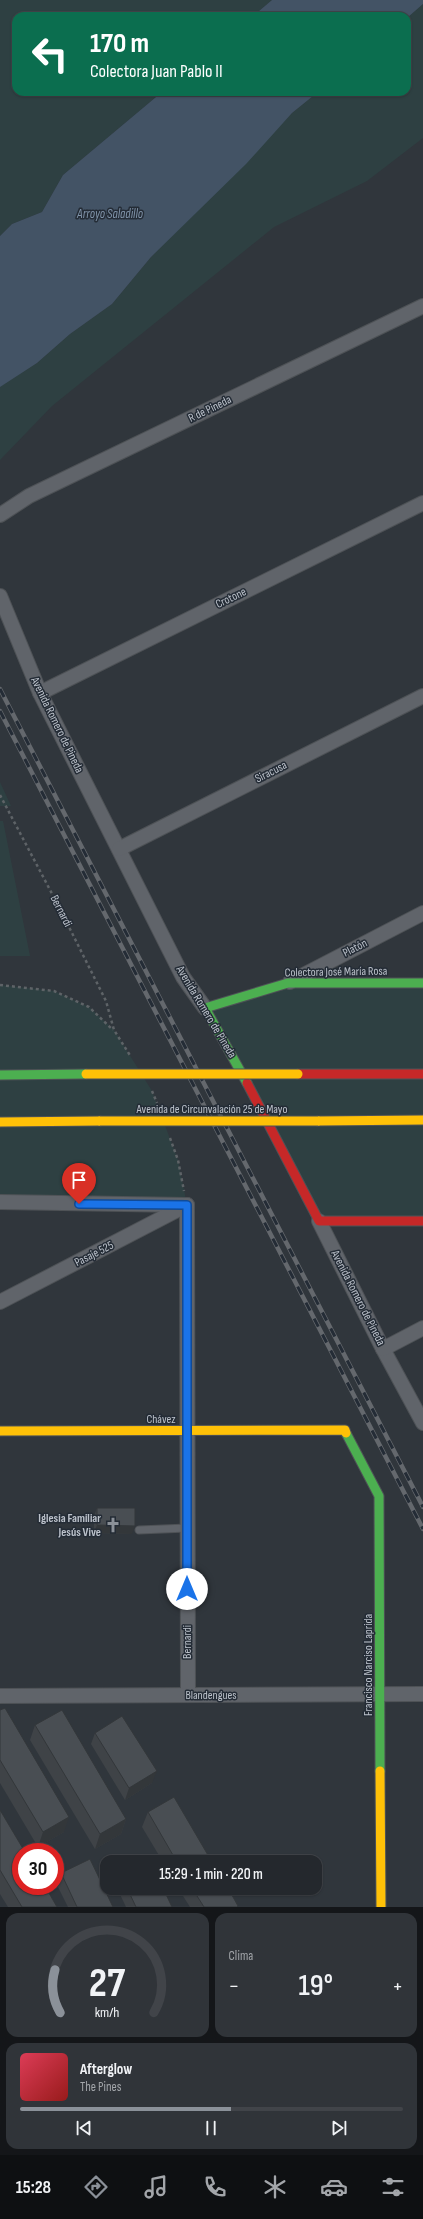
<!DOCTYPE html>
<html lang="es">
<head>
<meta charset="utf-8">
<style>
  :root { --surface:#24282d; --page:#303439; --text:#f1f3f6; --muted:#a3a6aa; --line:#414449; --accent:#8b9199 }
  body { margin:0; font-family:"Sofia Sans Condensed",sans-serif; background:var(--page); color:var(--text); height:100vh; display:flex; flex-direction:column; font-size:15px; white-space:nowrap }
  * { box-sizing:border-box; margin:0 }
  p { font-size:13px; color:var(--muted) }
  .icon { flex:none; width:22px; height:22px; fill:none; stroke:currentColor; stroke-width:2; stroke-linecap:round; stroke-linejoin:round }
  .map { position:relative; height:1907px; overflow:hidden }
  .details { display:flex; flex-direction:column; gap:6px; padding:6px; background:#141619; flex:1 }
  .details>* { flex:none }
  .top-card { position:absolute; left:12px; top:12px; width:399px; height:84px; border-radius:12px; box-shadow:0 1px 3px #0004,0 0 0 1px var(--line); background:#0b6e4f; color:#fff; overflow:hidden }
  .speed { position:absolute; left:12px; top:1843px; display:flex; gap:8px; font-size:20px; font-weight:700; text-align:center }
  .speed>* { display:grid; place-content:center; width:52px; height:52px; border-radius:50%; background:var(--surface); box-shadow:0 1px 3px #0004,0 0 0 1px var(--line); line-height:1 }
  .speed .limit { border:6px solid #d22; background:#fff; color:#111 }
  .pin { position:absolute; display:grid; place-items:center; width:34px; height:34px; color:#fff; margin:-41px -17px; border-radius:50% 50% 50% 0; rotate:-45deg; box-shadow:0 0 4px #0007 }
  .pin .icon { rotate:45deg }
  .me { position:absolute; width:44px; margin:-22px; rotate:0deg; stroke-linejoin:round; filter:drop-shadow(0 0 3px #0008) }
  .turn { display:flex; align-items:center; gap:14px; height:84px; padding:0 12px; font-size:18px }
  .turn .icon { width:52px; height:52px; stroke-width:2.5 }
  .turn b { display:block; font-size:28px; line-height:34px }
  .big { font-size:30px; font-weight:600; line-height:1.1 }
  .details .tile { flex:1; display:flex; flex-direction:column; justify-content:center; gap:6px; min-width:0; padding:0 14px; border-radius:12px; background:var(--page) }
  .details .dial { align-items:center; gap:0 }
  .dial svg { height:104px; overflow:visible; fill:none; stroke:var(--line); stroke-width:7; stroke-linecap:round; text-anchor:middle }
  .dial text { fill:var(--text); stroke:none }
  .song { display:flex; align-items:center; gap:12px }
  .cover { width:48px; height:48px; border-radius:6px; background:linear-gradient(135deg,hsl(350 70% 55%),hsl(0 70% 35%)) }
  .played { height:4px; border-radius:2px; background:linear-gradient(90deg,var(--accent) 55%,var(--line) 55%) }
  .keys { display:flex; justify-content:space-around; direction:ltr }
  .heat { display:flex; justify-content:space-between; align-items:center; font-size:22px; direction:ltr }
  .details .tiles { flex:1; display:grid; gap:6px; grid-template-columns:1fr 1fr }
  .tile:last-child { grid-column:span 2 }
  .trip { position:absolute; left:100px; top:1855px; width:222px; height:40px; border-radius:12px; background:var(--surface); box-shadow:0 1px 3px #0004,0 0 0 1px var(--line); font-weight:600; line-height:40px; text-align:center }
  .menu { display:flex; height:64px; justify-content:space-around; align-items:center; background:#0e1012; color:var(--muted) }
  .menu .icon { width:28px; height:28px }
  .menu .on { color:var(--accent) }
  .menu b { font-size:18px; color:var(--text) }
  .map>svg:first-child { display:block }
  .green { fill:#2e4042 }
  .water { fill:#435365 }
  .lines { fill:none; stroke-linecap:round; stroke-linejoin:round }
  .lane-casing { stroke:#4e5256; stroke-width:9 }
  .street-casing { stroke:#4e5256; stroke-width:16 }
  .fast-casing { stroke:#4e5256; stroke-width:11 }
  .slow-casing { stroke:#4e5256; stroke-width:11 }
  .jam-casing { stroke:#4e5256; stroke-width:11 }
  .path { stroke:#5e6367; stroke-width:2.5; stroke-dasharray:3 3; stroke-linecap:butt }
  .lane { stroke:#60646a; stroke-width:7 }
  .street { stroke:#60646a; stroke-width:14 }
  .fast { stroke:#4caf50; stroke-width:9 }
  .slow { stroke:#ffc107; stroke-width:9 }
  .jam { stroke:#c62828; stroke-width:9 }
  .rail-casing { stroke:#64686d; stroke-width:4.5 }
  .rail { stroke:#242c36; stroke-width:3; stroke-dasharray:9; stroke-linecap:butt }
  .slow-bridge-casing { stroke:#4d5257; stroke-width:11; stroke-linecap:butt }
  .slow-bridge { stroke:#ffc107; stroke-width:9 }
  .wall { fill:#3f4347 }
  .shaded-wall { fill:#33373a }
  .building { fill:#494e53; stroke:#33373a }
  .route-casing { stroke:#114b97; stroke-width:10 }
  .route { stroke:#1a73e8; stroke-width:7 }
  .labels { text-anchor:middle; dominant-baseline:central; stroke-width:3; stroke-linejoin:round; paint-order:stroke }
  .street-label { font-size:12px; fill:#bcc2cb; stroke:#242c36 }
  .poi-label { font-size:12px; font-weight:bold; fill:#bcc2cb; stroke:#242c36; text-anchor:end }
  .water-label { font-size:13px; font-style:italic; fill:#8194aa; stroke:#242c36 }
</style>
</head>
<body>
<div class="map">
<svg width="423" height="1907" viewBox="0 0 423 1907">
  <rect width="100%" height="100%" fill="#30363c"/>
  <g class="green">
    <path d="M0,0H272L253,16H16V92H162L63,175L42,212L12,224L0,236Z"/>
    <path d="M423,4V138L367,181L274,227L52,406L0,460V387L2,385L37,363L70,334L112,304L151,257L292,113L318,92H407V18Z"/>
    <path d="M0,782L11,806H0Z"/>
    <path d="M0,821H3L30,956H0Z"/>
    <path d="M288,983H423V1221H319L205,1008Z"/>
    <path d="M0,985L54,991L89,1007L114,1030L152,1091L178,1160L187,1205L0,1202Z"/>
  </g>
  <g class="water">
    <path d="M272,0H423V4L407,18V16H253Z"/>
    <path d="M162,92H318L292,113L246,164L151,257L112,304L70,334L37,363L0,387V236L12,224L42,212L63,175Z"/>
  </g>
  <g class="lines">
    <defs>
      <path id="lane" d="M139,1530L187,1528"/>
      <g id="street">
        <path d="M0,515L29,496L423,306"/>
        <path d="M0,596L40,693L183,977L205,1008"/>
        <path d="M40,693L423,503"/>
        <path d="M119,849L423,696"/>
        <path d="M290,982L423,913"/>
        <path d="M0,1202L185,1205"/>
        <path d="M187,1205L188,1695"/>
        <path d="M319,1221L383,1349L423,1423"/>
        <path d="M0,1302L187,1205"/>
        <path d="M383,1349L423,1328"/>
        <path d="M0,1696L423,1694"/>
      </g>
      <g id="fast">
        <path d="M0,1075L86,1074"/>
        <path d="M247,1083L205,1008L288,983H423"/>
        <path d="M346,1433L379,1496L380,1771"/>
      </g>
      <g id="slow">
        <path d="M318,1121L423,1120"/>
        <path d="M0,1122L100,1121"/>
        <path d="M0,1431L345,1430L346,1433"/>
        <path d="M380,1771L381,1907"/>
      </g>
      <g id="jam">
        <path d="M298,1074H423"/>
        <path d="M247,1083L319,1221H423"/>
      </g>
    </defs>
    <use href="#lane" class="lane-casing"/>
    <use href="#street" class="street-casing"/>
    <use href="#fast" class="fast-casing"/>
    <use href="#slow" class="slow-casing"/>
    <use href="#jam" class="jam-casing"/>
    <g class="path">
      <path d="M0,795L59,907L106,1001L114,1030L131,1057"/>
      <path d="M0,985L54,991L89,1007L113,1030"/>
      <path d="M152,1091L157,1103"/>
      <path d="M170,1138L178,1160L184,1191"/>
    </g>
    <use href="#lane" class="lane"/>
    <use href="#street" class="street"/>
    <use href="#fast" class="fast"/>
    <use href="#slow" class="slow"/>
    <use href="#jam" class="jam"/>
    <defs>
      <g id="rail">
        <path d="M0,689L423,1507"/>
        <path d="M0,711L423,1529"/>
      </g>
    </defs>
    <use href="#rail" class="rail-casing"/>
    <use href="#rail" class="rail"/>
    <defs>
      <g id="slow-bridge">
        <path d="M86,1074H298"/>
        <path d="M100,1121H318"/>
      </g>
    </defs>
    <use href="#slow-bridge" class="slow-bridge-casing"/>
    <use href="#slow-bridge" class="slow-bridge"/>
  </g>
  <g class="wall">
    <path d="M97,1508L132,1534L94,1533V1516Z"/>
    <path d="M0,1710L64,1832L38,1847L0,1783Z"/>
    <path d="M35,1725L126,1819L121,1834L95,1849L30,1740Z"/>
    <path d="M95,1733L152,1783L125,1800L91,1744Z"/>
    <path d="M0,1810L57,1907H8L0,1894Z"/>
    <path d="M148,1812L212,1862H163L142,1827Z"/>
    <path d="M61,1873L113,1907H68L57,1885Z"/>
    <path d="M117,1888H163L172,1907H126Z"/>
    <path d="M178,1888H228L238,1906V1907H190Z"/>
  </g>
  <g class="shaded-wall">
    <path d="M97,1525L135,1526L132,1534L94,1533Z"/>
    <path d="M157,1771L152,1783L125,1800L129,1788Z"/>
    <path d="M69,1817L64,1832L38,1847L43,1832Z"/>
    <path d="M126,1819L121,1834L95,1849L100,1834Z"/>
  </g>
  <g class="building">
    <path d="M97,1508H135V1526L97,1525Z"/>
    <path d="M5,1708L69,1817L43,1832L0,1760V1710Z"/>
    <path d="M62,1710L126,1819L100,1834L35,1725Z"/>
    <path d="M122,1716L157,1771L129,1788L95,1733Z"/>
    <path d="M174,1797L212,1862H177L148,1812Z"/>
    <path d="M0,1810L25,1852H21V1886H45L57,1907H22L0,1870Z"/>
    <path d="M147,1856L150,1862H135Z"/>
    <path d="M90,1859L113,1907H77L61,1873Z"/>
    <path d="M127,1888H163L172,1907H136Z"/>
    <path d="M192,1888H228L238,1906L237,1907H204Z"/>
  </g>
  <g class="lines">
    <defs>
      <path id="route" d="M79,1204L187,1205V1589"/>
    </defs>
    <use href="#route" class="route-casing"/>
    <use href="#route" class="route"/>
  </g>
  <defs>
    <symbol id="church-bare" viewBox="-9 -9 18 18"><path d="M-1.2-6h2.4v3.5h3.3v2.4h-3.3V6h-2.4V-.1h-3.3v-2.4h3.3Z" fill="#8b9199" stroke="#242c36" stroke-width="2.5" paint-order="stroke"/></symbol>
  </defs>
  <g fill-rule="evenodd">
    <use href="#church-bare" x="102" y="1514" width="22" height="22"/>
  </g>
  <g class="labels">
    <g class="street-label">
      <text transform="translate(210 409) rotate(-26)">R de Pineda</text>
      <text transform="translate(231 598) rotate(-26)">Crotone</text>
      <text transform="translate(57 725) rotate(64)">Avenida Romero de Pineda</text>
      <text transform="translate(271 772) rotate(-27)">Siracusa</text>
      <text transform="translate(61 911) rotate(63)">Bernardi</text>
      <text transform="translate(355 948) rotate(-27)">Platón</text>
      <text transform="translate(336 972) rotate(-1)">Colectora José María Rosa</text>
      <text transform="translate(206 1012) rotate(59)">Avenida Romero de Pineda</text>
      <text x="212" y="1109">Avenida de Circunvalación 25 de Mayo</text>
      <text transform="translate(94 1254) rotate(-27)">Pasaje 525</text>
      <text transform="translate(358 1298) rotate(63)">Avenida Romero de Pineda</text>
      <text x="161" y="1419">Chávez</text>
      <text transform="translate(187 1642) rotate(-90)">Bernardi</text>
      <text transform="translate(368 1665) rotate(-90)">Francisco Narciso Laprida</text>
      <text x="211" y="1695">Blandengues</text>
    </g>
    <g class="poi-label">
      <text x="101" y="1518">Iglesia Familiar<tspan x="101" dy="14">Jesús Vive</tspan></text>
    </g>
    <g class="water-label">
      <text x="110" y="214">Arroyo Saladillo</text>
    </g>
  </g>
</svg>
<div class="speed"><div class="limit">30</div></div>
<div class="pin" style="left:79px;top:1204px;background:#d93025"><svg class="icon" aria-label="arrive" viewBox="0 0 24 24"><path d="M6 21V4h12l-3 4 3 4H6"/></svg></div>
<svg class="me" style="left:187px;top:1589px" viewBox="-20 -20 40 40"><circle r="19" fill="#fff"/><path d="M0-13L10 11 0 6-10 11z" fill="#1a73e8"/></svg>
<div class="trip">15:29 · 1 min · 220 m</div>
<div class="top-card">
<div class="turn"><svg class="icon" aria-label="left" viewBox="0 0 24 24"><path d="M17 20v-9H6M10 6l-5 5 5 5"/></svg><div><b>170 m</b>Colectora Juan Pablo II</div></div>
</div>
</div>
<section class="details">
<div class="tiles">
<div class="tile dial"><svg viewBox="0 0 100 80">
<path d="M14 69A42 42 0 1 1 86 69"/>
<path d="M14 69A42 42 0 0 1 10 36" stroke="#8b9199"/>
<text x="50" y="56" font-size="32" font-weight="700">27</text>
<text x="50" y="72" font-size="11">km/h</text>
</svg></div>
<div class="tile"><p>Clima</p>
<div class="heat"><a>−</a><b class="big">19°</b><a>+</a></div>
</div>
<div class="tile">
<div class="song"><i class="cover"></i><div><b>Afterglow</b><p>The Pines</p></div></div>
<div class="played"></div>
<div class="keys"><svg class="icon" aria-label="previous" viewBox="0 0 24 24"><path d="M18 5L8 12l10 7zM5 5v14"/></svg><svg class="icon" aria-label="pause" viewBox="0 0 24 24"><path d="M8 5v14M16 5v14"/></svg><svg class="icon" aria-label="next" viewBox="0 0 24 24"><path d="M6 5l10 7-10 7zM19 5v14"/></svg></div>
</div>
</div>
</section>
<nav class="menu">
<b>15:28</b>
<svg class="icon on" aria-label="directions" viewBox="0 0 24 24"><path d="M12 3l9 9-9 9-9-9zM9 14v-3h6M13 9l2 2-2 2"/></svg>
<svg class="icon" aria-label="music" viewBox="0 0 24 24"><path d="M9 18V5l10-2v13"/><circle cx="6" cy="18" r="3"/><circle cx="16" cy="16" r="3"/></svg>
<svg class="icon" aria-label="phone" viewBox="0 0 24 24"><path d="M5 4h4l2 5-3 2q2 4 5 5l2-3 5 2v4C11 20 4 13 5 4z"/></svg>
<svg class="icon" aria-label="climate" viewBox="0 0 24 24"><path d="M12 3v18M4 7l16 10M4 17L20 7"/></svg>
<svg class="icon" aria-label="car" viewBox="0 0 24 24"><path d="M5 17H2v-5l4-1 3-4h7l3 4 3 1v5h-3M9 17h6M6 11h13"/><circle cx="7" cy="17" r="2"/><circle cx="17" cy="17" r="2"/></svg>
<svg class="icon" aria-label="filters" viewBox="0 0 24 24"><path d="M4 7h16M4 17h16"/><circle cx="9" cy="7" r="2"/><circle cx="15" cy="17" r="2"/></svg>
</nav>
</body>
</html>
